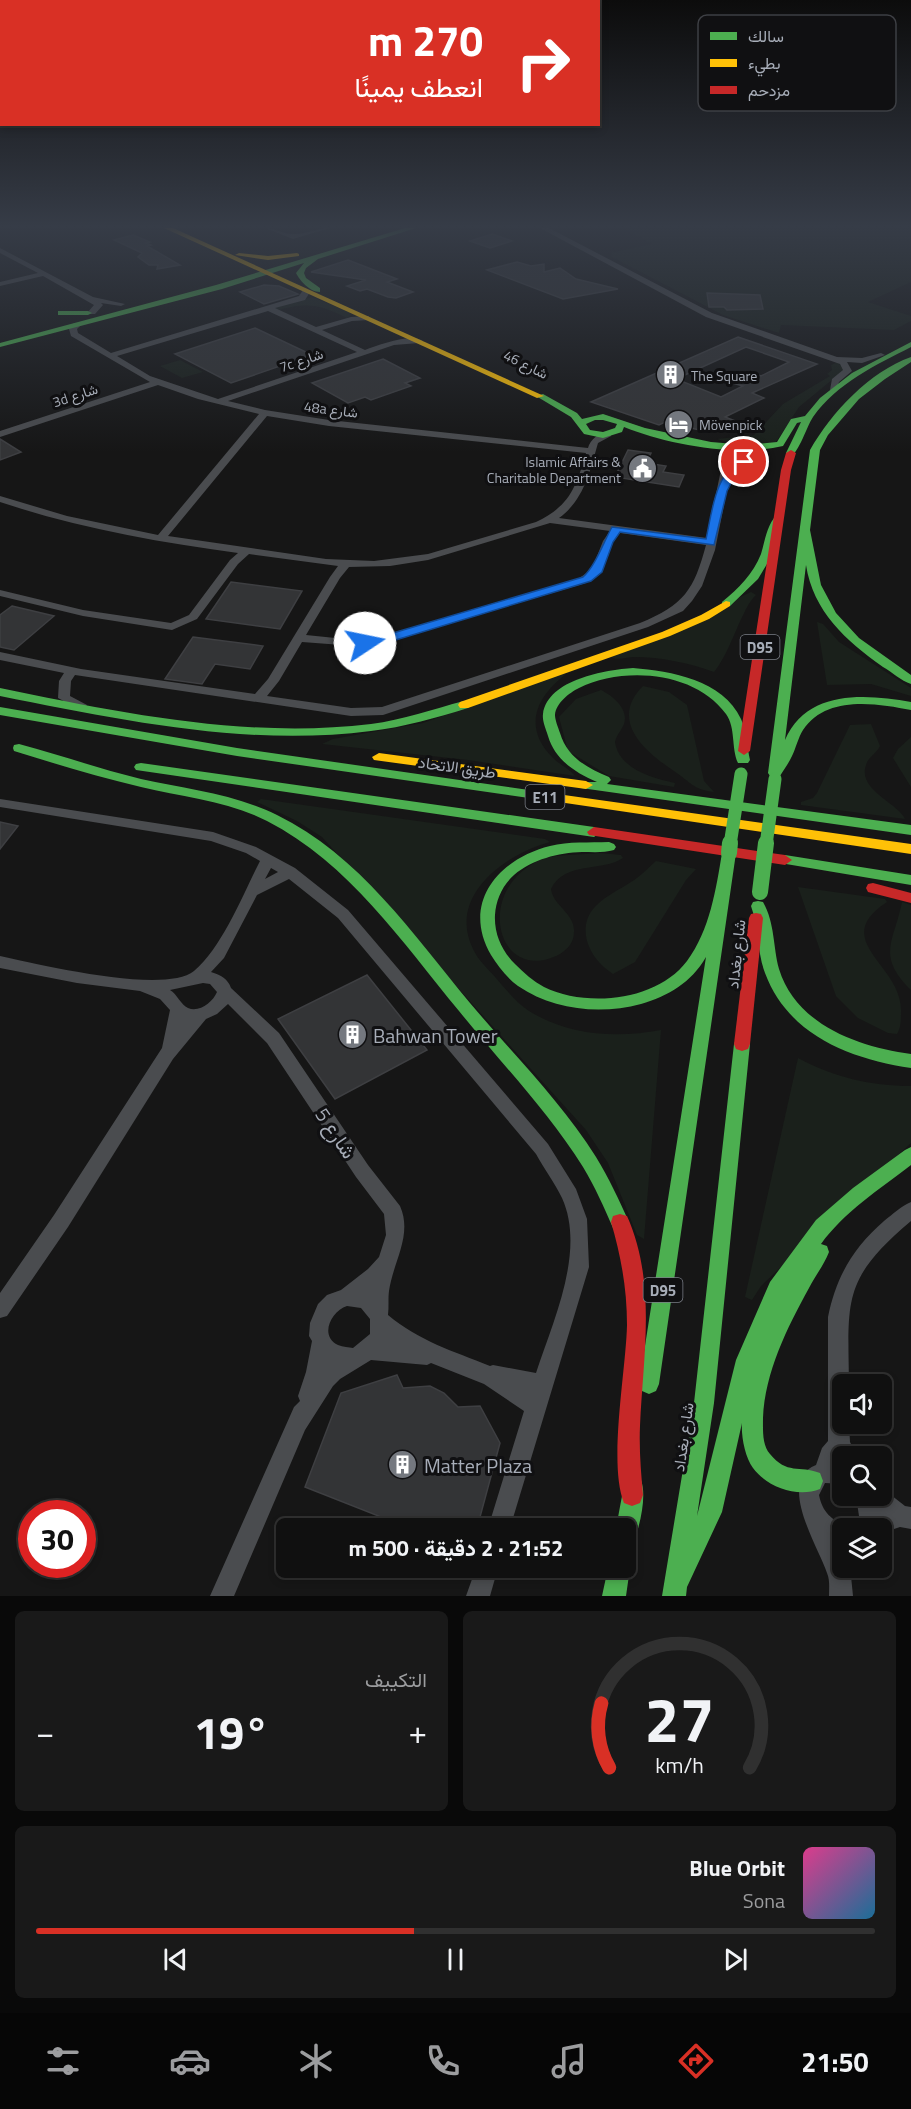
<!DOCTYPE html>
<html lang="ar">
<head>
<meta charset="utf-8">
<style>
  :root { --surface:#101010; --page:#191919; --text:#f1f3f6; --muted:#9c9d9f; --line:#303030; --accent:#d93025 }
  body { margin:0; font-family:"Titillium Web",Vazirmatn,sans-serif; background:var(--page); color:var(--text); direction:rtl; height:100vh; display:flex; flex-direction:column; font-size:22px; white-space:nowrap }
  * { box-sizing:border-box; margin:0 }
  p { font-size:20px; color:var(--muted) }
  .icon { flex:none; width:33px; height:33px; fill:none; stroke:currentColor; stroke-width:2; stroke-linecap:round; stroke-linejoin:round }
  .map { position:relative; height:1596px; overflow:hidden; direction:ltr }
  .side { display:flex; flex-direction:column; gap:15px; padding:15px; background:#090909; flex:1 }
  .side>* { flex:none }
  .top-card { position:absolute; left:0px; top:0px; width:600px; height:126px; box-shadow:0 3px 9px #0003,0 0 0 2px var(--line); direction:rtl; background:#d93025; color:#fff; overflow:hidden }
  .controls { position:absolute; left:832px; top:1374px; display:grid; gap:12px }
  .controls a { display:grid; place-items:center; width:60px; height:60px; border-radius:9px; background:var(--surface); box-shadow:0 3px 9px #0003,0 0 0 2px var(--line); font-size:30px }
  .speed { position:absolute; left:18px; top:1500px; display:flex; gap:12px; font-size:30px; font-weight:700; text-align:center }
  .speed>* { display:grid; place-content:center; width:78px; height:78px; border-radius:50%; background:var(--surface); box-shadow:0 3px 9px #0003,0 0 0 2px var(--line); line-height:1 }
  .speed .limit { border:9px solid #d22; background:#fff; color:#111 }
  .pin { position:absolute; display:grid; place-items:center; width:51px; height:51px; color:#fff; margin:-26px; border:3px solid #fff; border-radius:50%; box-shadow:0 2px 6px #0007 }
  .me { position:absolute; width:66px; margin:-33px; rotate:79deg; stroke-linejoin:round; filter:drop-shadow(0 0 4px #0008) }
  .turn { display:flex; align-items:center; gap:21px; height:126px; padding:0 18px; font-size:27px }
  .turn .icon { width:78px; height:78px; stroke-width:2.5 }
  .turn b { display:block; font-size:42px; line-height:51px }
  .big { font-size:45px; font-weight:700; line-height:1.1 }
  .side .card { flex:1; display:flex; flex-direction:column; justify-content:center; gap:9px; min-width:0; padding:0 21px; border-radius:9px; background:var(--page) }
  .side .dial { align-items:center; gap:0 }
  .dial svg { height:156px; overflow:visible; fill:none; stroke:var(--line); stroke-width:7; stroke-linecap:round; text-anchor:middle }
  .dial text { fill:var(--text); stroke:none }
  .song { display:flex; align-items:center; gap:18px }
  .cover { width:72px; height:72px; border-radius:9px; background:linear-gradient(135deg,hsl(330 70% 55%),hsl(200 70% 35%)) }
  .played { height:6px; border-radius:3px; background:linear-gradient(90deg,var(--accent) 45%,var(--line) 45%) }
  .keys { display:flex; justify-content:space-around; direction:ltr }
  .heat { display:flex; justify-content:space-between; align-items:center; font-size:33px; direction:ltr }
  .side .tiles { flex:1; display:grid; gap:15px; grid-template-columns:1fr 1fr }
  .card:last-child { grid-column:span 2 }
  .trip { position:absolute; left:276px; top:1518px; width:360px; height:60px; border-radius:9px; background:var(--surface); box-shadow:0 3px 9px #0003,0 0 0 2px var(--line); font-weight:700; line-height:60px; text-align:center; direction:rtl }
  .tabs { display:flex; height:96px; justify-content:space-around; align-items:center; background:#060606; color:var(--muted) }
  .tabs .icon { width:42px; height:42px }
  .tabs .current { color:var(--accent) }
  .tabs b { font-size:27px; color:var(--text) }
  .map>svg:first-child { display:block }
  .green { fill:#1a201b }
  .building { fill:#333436; stroke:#3e3f42; stroke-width:1.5; fill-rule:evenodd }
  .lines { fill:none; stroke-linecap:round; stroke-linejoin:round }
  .street { fill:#4a4c4f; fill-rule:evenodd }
  .fast { fill:#4caf50; fill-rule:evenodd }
  .slow { fill:#ffc107; fill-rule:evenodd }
  .jam { fill:#c62828; fill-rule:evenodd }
  .fast-bridge-far1 { stroke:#4caf50; stroke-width:13 }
  .fast-bridge { stroke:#4caf50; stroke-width:16 }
  .route { fill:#1a73e8; stroke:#114b97; stroke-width:1.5 }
  .labels { text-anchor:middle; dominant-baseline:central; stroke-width:6; stroke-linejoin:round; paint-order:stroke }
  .far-street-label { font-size:14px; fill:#a7adb8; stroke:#101012 }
  .far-poi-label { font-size:14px; fill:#a7adb8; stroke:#101012; text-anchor:start }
  .shield { fill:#101012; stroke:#7a7e86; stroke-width:1.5 }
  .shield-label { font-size:15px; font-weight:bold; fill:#a7adb8 }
  .street-label { font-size:16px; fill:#a7adb8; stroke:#101012 }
  .near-poi-label { font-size:20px; fill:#a7adb8; stroke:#101012; text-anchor:start }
  .near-street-label { font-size:20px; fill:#a7adb8; stroke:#101012 }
  .key { fill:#101012; stroke:#3d3f44; stroke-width:1.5 }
  .key-label { font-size:16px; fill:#a7adb8 }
</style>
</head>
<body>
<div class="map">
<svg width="911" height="1596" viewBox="0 0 911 1596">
  <rect width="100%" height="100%" fill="#161616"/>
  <g class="green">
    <path d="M624,228H911V282L868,302L911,316V321L894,330L781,325L779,333L723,315L610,256L613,255L610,253L652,244Z"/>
    <path d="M312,297L349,312L351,315L347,318C320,305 309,302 279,310L274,308Z"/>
    <path d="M180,360L203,372L182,378L160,366Z"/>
    <path d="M838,362L844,370L799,407L776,442L767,446L730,443L717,439L754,435L783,404L830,376L827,374L832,370L831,365Z"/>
    <path d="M751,592L756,595C742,607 731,652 714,672C689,663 661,657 634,657C626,657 618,661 611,657Z"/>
    <path d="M817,622L823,624L839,642L911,688V696L871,684L827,685Z"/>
    <path d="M563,673L565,675C535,698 523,728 553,758C560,765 570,769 575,776L468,760L322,744L333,739L423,723Z"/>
    <path d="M643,686L669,692L687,705L704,781L714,792C692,789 692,783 674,771C646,752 608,721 643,686Z"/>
    <path d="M601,690C613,696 629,709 624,724C621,731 617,734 615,742C619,769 652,778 675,783L674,787L609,776L568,751L559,717L576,699Z"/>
    <path d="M871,724L880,746C876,754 868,757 866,765C857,790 898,803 905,819L801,805V802L813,798L817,793L850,725Z"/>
    <path d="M911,737V787L893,758L898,749Z"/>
    <path d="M261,799L545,839L550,842C505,854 447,896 473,949C478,960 488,969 496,978C508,992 519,1006 536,1015C574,1036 619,1038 661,1030L644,1239L637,1235L608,1163L586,1130L322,837L297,821L257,802Z"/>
    <path d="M600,853L621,855L623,858C603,872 564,861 551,889C553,906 575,913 574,932C574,942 568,949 560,954C498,987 472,891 540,860C553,854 584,855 600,853Z"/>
    <path d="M656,861L696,869L686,880L635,962L613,974C601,966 591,955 587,941C579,907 608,897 631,882C640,877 648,868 656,861Z"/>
    <path d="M798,887L885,899L887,902C828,941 902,964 901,1011C901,1019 901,1028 897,1034L888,1033L858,1018L836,996Z"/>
    <path d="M902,902L911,905V990C876,955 894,942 902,902Z"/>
    <path d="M798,1058C834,1077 870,1086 911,1086V1143L761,1286L752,1300L745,1297Z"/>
  </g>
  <g class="building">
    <path d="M492,234L512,241L490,248L470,241Z"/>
    <path d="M133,235L150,242L146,243L151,245L147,246L180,265L157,269L158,265H149L138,257L142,253L114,240Z"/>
    <path d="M348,260L397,279L387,282L413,292L396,298L388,297L367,289L360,291L347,286L366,280L311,272Z"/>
    <path d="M517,262L531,266L544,264V272L560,268L576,279L618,289L563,299L487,270Z"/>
    <path d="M264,285L279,286L298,294L264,304L240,292Z"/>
    <path d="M707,293L760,295L763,309L727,310L724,307H709Z"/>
    <path d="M255,328L312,355L231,383L175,354Z"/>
    <path d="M738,337L817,364L752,393L764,398L725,417L738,422L717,431H704L682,426L679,428L665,422L659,425L591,402ZM746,347L789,362L761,376L756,374L736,384L743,386L721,397L676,379Z"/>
    <path d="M383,359L420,378L405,383L411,386L371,400L365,397L348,403L312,383Z"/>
    <path d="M0,439L21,452L0,460Z"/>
    <path d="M628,450L651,453L646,463L666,466L663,472L684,475L679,487L615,477Z"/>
    <path d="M231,582L302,591L280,629L206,619Z"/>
    <path d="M12,606L54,616L14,650L0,647V615Z"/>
    <path d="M193,637L263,646L250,669L215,664L202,684L165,679Z"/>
    <path d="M0,822L18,826L0,849Z"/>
    <path d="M367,975L427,1050L335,1099L278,1019Z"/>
    <path d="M397,1375L403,1388L430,1386L444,1393L458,1407L480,1406L500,1443L477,1528H409L305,1487L341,1393Z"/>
  </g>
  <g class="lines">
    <g class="street">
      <path d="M265,228C275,228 285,235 295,234C307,234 318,228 330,228L293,239Z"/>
      <path d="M540,228H549L712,313L837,357L862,358L881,353L885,355L862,363L847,362L852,371L839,382L836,390H830L832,379L843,370L840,364L706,317Z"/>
      <path d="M0,248L93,297L125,304L121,306L101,303L103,305L95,314H89L88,312L94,305L43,276L0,286V282L38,273L0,253Z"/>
      <path d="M303,290L310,292L305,300L275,308L316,327L351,317L369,316V320L352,321L322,330L365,350C379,345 410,333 423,341L419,343L394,345L228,401L265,410L329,420L588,448C590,439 601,431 611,432V436L598,443C590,471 584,500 559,518L707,538L724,455L739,446H745V450L735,456L743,457L749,463L736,474L728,485L715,550L702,586L692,601L683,611L648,627L383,715L351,716L75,675L71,681L70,696L87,705L85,708H77L58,698L59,681L64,673L0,660V652L81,669L255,694L268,679L330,577L338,566L249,554L238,564L197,619L172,630L83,616L0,596V590L83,610L171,623L189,615L230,560L238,553C157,542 78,528 0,502V496L67,516L158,535L259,414L198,399L158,385L0,437V431L150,382L71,336L69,329L74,323L81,325L77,329L78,333L111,353L299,296ZM268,311L357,352L218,399L150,376L117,356ZM267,416L329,426L586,453C576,487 570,506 536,522L428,554L374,561L326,559L168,536ZM733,461L738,463L731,468ZM550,523L610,531L603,541L592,569L578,579L374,639L355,640L306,635L340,578L349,567L390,566L428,560ZM620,533L706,545C694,590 684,605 640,623L382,707L351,708L267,696L279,681L302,642L355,646L375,645L586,583L602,571L613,542Z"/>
      <path d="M0,799L213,832L256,847L295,868L348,910L548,1144L576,1189L587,1219L589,1267L510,1528H488L524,1411L484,1384L431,1363L427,1365L371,1360L340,1379L333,1386L305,1430L234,1596H210L294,1407L300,1401L298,1396L306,1372L312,1341L309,1336L310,1323L318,1304L327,1295L341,1290L368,1269L379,1257L386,1235L384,1214L356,1177L267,1043L228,1004L217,1014L206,1019L173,1059L68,1227L7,1316L0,1318V1293L54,1215L162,1048L170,1010L160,999L140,991L77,983L0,968V956C38,964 164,995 194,971C223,946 242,896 260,861L246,853L211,841L0,807ZM271,868L278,872L265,879ZM289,879L338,918L536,1154C544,1169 555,1183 562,1198C586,1251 553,1321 536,1373L493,1365L490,1366C453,1351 419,1341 388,1315C389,1307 388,1298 389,1291C393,1262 413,1235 400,1206L368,1165L279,1033L231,988C228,979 221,975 211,972L224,958L257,895ZM203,983L210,984L217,992C213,1002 199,1013 188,1008C181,1005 177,994 170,990ZM347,1306L361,1308L370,1319V1334L353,1348C349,1347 343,1347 338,1345C319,1336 331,1311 347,1306Z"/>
      <path d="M911,1202V1221C842,1279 848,1300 849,1384H843V1424H849L850,1442L857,1456H843V1484L825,1483L819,1495C823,1515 834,1521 851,1528H843V1547L839,1545L843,1556V1568H848L851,1576L853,1596H829C829,1588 830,1580 827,1573C818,1546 776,1481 816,1465L822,1448L828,1441V1317C836,1277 853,1248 884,1221C893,1214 901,1206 911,1202Z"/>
      <path d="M882,1488L905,1506L911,1507V1529L900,1527L882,1533V1528H854L859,1516L856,1496H882Z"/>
      <path d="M476,1568H498L490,1596H466Z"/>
    </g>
    <g class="fast">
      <path d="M405,228H416L318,259L306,268L304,273L306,278L320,288V292C310,292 300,281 296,273L304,263L222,289L0,347V343L216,285Z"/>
      <path d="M61,311H88L92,313L88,315H58V311Z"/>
      <path d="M911,342V347C876,365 837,383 813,417C807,426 799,452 791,456L786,453L801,422L797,423L783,446C736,457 669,445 624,427L622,432L603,438L584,434L571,417L536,396L543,394L577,413L582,419L603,414L645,428L711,442L747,445L777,442L791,419L805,416L820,398L852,373ZM595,420H603L617,424L615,428L603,432L590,430L586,424Z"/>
      <path d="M911,357V362L885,379L859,399L828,435L820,450L810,530L821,585L836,613L859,638L911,675V684C901,681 892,672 883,667C846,641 813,611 806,565L785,740C807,689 866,694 911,702V710C876,703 826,695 803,730C798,738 796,748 792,756C789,763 784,769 780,776H770L768,773L810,450C832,412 869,372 911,357Z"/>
      <path d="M778,517L783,520L778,529L767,564L758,579L730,606H722V602C739,588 753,574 761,554C765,541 766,529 774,518Z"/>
      <path d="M633,668C671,671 723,680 741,719C747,732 747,747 750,760L748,763H738C731,748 736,728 726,714C695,671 623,666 579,688C569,693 556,703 555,715C555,720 558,727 560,733C567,757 587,768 609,777L611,780L607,784L911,825V835L581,788L579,785L581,782H597C576,773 555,760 548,736C546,729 542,721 543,714C548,679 606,670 633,668Z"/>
      <path d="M0,688C121,713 247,739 371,724C403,720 433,709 464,701L470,705L468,708C436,718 404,727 371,731C247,747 121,720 0,696Z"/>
      <path d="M0,707L237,748L550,793L557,797L550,801L237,756L0,715Z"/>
      <path d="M19,744C60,755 100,769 141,779C186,789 235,794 277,815C359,855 413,934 470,1003C513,1054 561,1101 596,1157C609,1178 619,1200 629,1222L627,1228L620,1230L613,1228C604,1207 595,1187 583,1167C548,1111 501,1063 459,1011C402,942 349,863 267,821C228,801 183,797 141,787C98,777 56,764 14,751L13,748L14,745Z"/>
      <path d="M141,763L594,827L601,832L594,837L136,770L134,767L136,764Z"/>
      <path d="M609,842L614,844L616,847L614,850C604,853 593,852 582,852C558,853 533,859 514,875C502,886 496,900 495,915C494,934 502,951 515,964C524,973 533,981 544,987C587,1008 657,1001 687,961C710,930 716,889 722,853L729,848L736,853L659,1384L656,1391L649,1394L642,1391L639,1384L706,957C691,983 668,996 641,1004C600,1015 553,1010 518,986C507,978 498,966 491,955C461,903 498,859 550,846C569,841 589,843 609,842Z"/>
      <path d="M785,855L911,875V885L780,863L778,860L780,857Z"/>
      <path d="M758,901L763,902C775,923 773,947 779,969C796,1025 859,1047 911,1054V1068C850,1059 788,1035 765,973C757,952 759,928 751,906L753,902Z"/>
      <path d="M742,1037L748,1039L750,1044L714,1403L697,1516L736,1360L770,1282L816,1220L853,1188L905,1150L911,1147V1165C880,1189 844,1212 821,1244L827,1246L829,1252C824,1265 815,1276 809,1288C787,1328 765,1372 763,1418C763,1430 762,1445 770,1454C787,1475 799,1465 820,1473L823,1481L820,1489C797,1498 767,1487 753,1468C745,1457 741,1436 742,1423L722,1512L687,1587L686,1596H662L694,1403L734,1044L736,1039Z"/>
      <path d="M633,1477L641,1480C647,1496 640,1525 634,1541L626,1544V1528H616L625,1480Z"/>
      <path d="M626,1559L630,1568L626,1596H602L608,1568H626Z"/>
    </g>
    <g class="slow">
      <path d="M164,228H173L544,396L537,398Z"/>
      <path d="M297,253L299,254V256L268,260L235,255L239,253L268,256Z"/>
      <path d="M726,601L730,602V606L709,619L670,636L468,708H460L458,705L460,702L662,632L701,615Z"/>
      <path d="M379,753L586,781L593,785L586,789L374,760L372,757Z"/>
      <path d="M550,793L911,844V854L545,800L543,797L545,794Z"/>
    </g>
    <g class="jam">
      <path d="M791,450L796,453L791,470L750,751L744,755L738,751L781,470L786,453Z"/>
      <path d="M594,827L785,855L792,860L785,865L589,835L587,832Z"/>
      <path d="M873,883L911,893V903L868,892L866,888L868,884Z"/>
      <path d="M756,913L761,914L763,918L750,1044L748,1049L742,1051L736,1049L734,1044L749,918L751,914Z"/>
      <path d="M620,1214L627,1216C657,1283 643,1356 640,1426C639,1449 641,1472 643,1495L640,1503L632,1506L624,1503C608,1463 626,1371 627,1325C627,1289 621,1256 611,1222L613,1216Z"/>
    </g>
    <g class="fast-bridge-far1">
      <path d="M730,845L741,774"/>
      <path d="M766,845L775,779"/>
    </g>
    <g class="fast-bridge">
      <path d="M729,853L730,843"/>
      <path d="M760,892L766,843"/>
    </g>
  </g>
  <linearGradient id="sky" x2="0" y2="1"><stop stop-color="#0c0c0c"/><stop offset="0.5" stop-color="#363c47"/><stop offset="1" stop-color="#363c47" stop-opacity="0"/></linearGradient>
  <rect width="911" height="452" fill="url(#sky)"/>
  <path class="route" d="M744,459L749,462L736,474L727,491L714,545L620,532L613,542L602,572L591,581L389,642L365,646L359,643L583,577C595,567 604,541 612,527L706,539C712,513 715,470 744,459Z"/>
  <defs>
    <symbol id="building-disc" viewBox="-11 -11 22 22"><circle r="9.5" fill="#74787f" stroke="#101012"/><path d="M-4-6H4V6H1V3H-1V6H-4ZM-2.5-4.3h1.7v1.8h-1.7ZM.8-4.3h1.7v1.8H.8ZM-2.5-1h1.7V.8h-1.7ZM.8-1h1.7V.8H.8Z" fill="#fff"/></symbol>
    <symbol id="hotel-disc" viewBox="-11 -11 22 22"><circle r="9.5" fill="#74787f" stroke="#101012"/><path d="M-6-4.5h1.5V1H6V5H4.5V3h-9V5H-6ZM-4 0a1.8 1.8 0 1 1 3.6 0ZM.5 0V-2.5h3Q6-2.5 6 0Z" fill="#fff"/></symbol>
    <symbol id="civic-disc" viewBox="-11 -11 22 22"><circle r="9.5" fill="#74787f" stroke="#101012"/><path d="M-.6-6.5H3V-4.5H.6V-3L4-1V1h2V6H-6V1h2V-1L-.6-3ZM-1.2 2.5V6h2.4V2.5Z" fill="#fff"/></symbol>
  </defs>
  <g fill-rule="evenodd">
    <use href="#building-disc" x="654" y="358" width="33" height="33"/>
    <use href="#hotel-disc" x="662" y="408" width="33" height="33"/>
    <use href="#civic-disc" x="626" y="452" width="33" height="33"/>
    <use href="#building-disc" x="336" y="1018" width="33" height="33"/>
    <use href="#building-disc" x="386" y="1448" width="33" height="33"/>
  </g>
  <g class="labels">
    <g class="far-street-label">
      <text transform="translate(301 360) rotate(-19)">7c شارع</text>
      <text transform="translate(526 364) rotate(26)">شارع 46</text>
      <text transform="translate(75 395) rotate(-18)">3d شارع</text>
      <text transform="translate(331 409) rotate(7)">48a شارع</text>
    </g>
    <g class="far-poi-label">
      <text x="691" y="375">The Square</text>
      <text x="699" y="424">Mövenpick</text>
      <text x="621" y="461" text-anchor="end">Islamic Affairs &amp;<tspan x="621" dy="16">Charitable Department</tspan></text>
    </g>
    <g class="shield">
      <rect x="740.5" y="635" width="39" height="24" rx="4.5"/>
      <rect x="525.5" y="785" width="39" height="24" rx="4.5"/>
      <rect x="643.5" y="1278" width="39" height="24" rx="4.5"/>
    </g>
    <g class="shield-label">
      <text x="760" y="647">D95</text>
      <text x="545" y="797">E11</text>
      <text x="663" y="1290">D95</text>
    </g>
    <g class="street-label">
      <text transform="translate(457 767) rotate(8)">طريق الاتحاد</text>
      <text transform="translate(736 954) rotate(-84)">شارع بغداد</text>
      <text transform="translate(683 1437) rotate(-82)">شارع بغداد</text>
    </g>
    <g class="near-poi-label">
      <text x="373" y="1035">Bahwan Tower</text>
      <text x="424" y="1465">Matter Plaza</text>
    </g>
    <g class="near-street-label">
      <text transform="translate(336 1133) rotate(56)">شارع 5</text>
    </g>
  </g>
  <rect x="698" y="15" width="198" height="96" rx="9" class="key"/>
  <rect x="710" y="32" width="27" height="8" fill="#4caf50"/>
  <rect x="710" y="59" width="27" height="8" fill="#ffc107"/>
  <rect x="710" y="86" width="27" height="8" fill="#c62828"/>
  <g class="key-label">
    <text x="748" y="42">سالك</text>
    <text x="748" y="69">بطيء</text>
    <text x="748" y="96">مزدحم</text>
  </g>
</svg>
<div class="controls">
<a><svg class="icon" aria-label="sound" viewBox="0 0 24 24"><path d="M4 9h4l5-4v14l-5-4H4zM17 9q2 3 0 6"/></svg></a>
<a><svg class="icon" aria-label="search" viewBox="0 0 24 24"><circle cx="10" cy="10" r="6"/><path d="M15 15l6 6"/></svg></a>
<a><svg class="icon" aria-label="layers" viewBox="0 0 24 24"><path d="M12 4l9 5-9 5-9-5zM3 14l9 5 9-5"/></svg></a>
</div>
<div class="speed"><div class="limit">30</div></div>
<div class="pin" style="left:744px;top:462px;background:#d93025"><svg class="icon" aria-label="arrive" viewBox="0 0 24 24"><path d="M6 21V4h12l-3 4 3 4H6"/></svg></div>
<svg class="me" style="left:365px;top:643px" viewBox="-20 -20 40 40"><circle r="19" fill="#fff"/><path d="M0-13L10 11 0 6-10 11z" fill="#1a73e8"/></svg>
<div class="trip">21:52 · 2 دقيقة · 500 m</div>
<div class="top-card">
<div class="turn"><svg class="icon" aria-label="right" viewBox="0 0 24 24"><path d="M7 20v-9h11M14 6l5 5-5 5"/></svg><div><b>270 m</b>انعطف يمينًا</div></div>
</div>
</div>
<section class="side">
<div class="tiles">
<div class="card dial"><svg viewBox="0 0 100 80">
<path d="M14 69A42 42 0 1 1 86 69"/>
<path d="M14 69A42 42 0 0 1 10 36" stroke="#d93025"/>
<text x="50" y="56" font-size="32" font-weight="700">27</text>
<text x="50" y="72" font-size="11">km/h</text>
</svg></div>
<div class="card"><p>التكييف</p>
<div class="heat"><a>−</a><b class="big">19°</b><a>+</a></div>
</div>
<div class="card">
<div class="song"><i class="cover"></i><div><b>Blue Orbit</b><p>Sona</p></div></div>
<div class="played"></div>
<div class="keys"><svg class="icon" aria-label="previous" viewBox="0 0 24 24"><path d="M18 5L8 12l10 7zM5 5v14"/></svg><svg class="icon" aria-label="pause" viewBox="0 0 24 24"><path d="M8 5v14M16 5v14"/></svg><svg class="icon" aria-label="next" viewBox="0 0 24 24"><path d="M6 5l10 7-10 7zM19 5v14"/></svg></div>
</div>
</div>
</section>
<nav class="tabs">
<b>21:50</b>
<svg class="icon current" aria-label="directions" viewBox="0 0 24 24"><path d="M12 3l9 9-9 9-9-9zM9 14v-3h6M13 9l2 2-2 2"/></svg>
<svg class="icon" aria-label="music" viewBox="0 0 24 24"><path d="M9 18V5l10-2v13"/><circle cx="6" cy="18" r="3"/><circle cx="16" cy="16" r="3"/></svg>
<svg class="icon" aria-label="phone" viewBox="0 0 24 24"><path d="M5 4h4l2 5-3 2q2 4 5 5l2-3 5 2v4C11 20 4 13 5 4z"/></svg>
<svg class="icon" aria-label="climate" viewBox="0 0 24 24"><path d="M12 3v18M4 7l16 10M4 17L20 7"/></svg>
<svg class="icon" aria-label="car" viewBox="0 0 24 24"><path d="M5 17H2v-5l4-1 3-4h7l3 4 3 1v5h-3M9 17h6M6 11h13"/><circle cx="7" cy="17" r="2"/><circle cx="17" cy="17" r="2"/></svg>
<svg class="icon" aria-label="filters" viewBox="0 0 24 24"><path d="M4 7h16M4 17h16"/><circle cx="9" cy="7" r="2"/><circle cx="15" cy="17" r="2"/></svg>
</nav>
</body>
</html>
